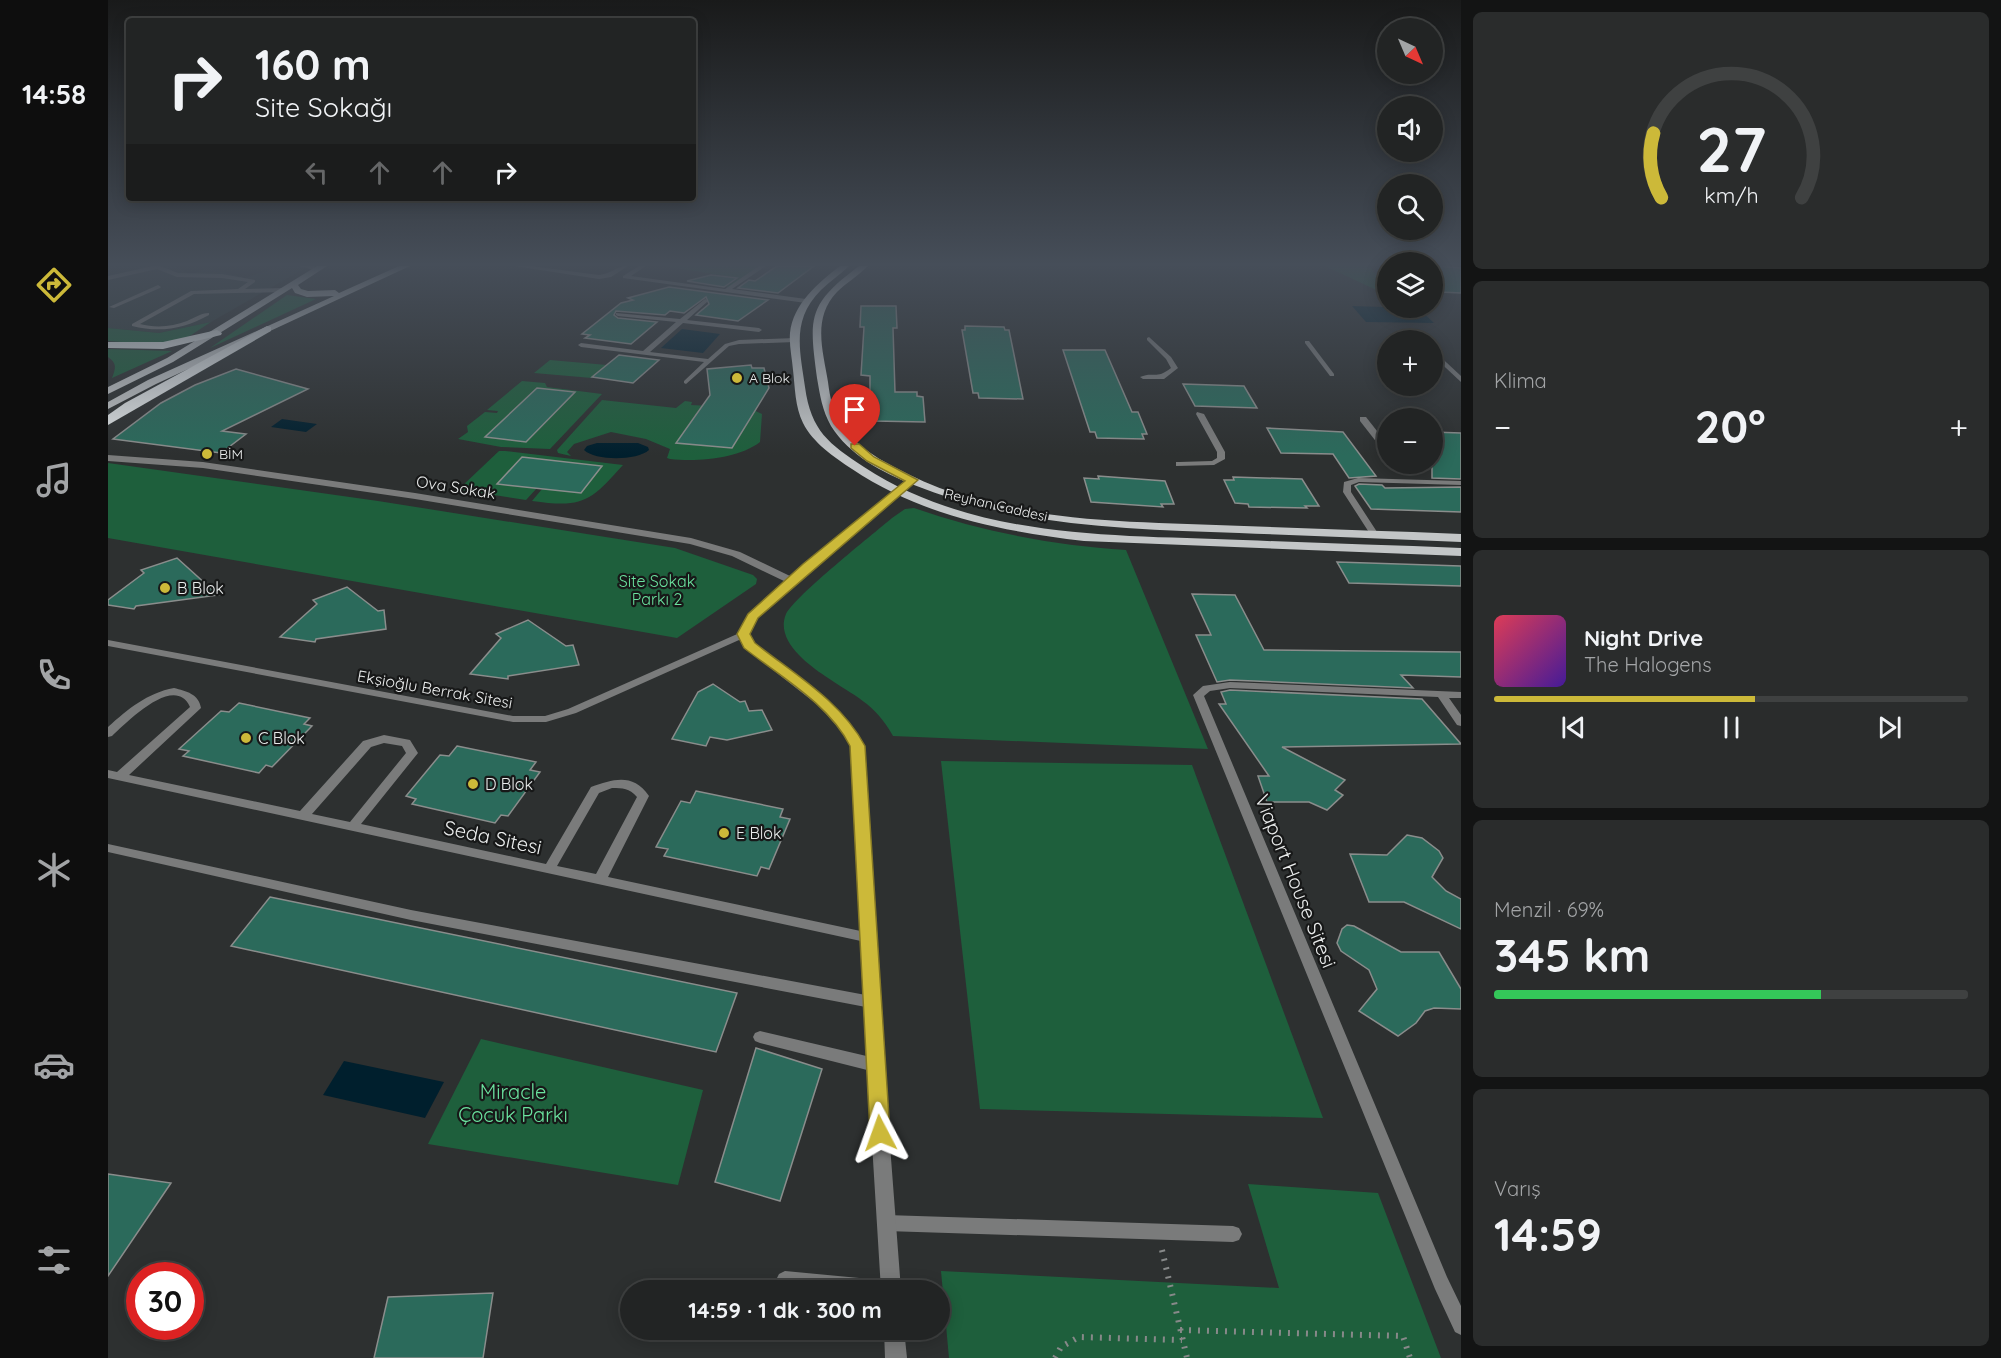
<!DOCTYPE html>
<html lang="tr">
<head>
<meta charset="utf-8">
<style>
  :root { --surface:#222424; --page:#2a2c2c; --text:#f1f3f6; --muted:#a2a4a6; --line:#3f4141; --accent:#ccb939 }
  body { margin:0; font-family:Quicksand,sans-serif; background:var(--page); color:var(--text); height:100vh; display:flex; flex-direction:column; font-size:22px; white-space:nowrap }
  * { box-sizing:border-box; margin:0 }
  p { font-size:20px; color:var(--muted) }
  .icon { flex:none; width:33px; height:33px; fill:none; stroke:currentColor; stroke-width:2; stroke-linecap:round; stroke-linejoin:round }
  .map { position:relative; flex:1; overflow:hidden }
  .side { display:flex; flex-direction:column; gap:12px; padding:12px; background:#131414; width:540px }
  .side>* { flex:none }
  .banner { position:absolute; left:18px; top:18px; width:570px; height:183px; border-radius:6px; box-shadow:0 3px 15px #0003,0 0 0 2px var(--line); background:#222424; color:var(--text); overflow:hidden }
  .needle { width:39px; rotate:136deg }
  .controls { position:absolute; left:1269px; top:18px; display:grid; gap:12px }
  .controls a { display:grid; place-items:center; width:66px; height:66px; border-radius:50%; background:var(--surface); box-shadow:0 3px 15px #0003,0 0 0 2px var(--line); font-size:30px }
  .speed { position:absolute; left:18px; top:1262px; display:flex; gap:12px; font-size:30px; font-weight:700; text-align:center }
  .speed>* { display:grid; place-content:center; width:78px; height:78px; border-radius:50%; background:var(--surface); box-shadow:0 3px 15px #0003,0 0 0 2px var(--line); line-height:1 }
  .speed .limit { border:9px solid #d22; background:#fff; color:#111 }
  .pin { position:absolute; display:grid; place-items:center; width:51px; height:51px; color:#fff; margin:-62px -26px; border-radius:50% 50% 50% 0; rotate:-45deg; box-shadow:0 0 6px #0007 }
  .pin .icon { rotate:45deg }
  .me { position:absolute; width:66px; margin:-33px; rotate:356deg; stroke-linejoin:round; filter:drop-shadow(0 0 4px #0008) }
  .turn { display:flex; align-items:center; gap:21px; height:126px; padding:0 30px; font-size:27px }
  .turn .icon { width:78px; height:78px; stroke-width:2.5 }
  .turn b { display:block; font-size:42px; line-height:51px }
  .lanes { display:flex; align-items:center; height:57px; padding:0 30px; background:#0003; justify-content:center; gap:30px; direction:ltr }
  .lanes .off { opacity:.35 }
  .big { font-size:45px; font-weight:800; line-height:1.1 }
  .side .widget { flex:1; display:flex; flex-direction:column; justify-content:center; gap:9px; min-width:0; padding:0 21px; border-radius:9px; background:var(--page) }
  .side .dial { align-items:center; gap:0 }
  .dial svg { height:156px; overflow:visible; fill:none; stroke:var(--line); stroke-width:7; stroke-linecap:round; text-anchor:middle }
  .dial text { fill:var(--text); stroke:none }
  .song { display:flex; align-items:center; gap:18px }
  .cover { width:72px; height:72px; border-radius:9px; background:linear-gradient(135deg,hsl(350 70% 55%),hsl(260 70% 35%)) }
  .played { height:6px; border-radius:3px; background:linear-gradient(90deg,var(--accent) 55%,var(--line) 55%) }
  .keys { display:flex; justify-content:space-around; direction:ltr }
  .heat { display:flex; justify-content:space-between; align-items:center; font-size:33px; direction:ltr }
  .charge { height:9px; border-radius:4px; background:linear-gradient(90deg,#34c759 69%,var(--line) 0) }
  .trip { position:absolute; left:512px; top:1280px; width:330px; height:60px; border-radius:30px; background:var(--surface); box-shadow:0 3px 15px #0003,0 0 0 2px var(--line); font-weight:800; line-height:60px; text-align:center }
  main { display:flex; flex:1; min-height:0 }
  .dock { display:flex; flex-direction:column; width:108px; justify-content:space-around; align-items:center; background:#0e0e0e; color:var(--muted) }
  .dock .icon { width:42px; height:42px }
  .dock .selected { color:var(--accent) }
  .dock b { font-size:27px; color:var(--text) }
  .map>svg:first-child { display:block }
  .built { fill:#323d3d }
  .green { fill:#1e5f3c }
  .water { fill:#001f2d }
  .building { fill:#2b6a5b; stroke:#8a8d8c; stroke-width:1.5 }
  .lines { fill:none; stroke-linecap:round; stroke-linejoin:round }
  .path-far1 { stroke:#878989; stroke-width:2; stroke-dasharray:1 3; stroke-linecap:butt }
  .path { stroke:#878989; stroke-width:6; stroke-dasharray:2 7; stroke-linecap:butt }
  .lane { fill:#7a7b7b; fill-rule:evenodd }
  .street { fill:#7a7b7b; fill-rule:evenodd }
  .primary { fill:#c3c6c7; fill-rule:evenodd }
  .highway { fill:#e0e4e5; fill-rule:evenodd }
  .route { fill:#ccb939; stroke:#857825; stroke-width:1.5 }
  .poi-dot { fill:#ccb939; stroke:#171818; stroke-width:2 }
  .labels { text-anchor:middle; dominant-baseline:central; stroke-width:4.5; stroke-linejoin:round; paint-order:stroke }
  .far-poi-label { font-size:14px; fill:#eaecec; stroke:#171818; text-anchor:start }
  .far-street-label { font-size:14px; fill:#eaecec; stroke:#171818 }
  .street-label { font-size:16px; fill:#eaecec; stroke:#171818 }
  .park-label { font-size:16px; fill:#6be39f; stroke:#171818 }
  .poi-label { font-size:16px; fill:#eaecec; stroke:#171818; text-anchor:start }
  .near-street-label { font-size:20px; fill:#eaecec; stroke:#171818 }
  .near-park-label { font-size:20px; fill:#6be39f; stroke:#171818 }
</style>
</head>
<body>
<main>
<nav class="dock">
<b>14:58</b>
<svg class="icon selected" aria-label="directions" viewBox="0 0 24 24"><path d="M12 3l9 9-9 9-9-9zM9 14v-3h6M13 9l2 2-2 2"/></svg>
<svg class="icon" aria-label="music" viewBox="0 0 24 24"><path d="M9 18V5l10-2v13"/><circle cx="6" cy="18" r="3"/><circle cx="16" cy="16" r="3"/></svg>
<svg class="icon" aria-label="phone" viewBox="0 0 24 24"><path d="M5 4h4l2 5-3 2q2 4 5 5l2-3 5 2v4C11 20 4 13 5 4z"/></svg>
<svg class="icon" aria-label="climate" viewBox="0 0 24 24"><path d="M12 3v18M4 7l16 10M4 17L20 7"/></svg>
<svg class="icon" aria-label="car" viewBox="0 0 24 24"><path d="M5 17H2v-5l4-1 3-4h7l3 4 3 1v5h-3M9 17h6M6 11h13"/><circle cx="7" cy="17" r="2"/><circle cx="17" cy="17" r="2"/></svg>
<svg class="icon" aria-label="filters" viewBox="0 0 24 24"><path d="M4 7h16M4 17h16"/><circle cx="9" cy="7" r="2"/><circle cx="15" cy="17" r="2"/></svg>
</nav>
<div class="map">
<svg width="1353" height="1358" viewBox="0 0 1353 1358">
  <rect width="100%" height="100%" fill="#2d3030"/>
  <path class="built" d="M0,266H67L82,274L101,268L137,278L172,266L199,267L103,322L51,333L0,328Z"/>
  <g class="green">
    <path d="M555,266H653L622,288L618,287L631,278Z"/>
    <path d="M1217,266H1261L1279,289V295Z"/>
    <path d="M179,295L208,299L102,348Z"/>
    <path d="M103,322L74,341L42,344L0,341V328L51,333Z"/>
    <path d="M0,349L64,351L4,378C8,368 9,363 0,357Z"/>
    <path d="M442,360L499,365L484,378L426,373Z"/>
    <path d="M414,381L437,383L439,387L494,394L442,449L393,447L350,439L360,432L359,426L377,412L389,413L390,411L379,410Z"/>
    <path d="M494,400L568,408L577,401L584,402L583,405L641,408L654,414L652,442C630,459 589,462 562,459L559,458L562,449L538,439L503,432L466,444L459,452L463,456L450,453L449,450Z"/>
    <path d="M391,451H397L515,465C482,502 475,508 424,501L434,489L429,488L418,500L354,490L352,488Z"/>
    <path d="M0,463L270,501L567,548L645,575L649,579L648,584L569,638L0,538Z"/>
    <path d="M806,508C875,532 945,545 1018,550L1100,749L785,736C767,703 746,696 717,676C699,664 667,640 678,614C687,596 764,535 784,518L797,509Z"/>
    <path d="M833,761L1084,765L1215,1118L872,1109Z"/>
    <path d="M373,1039L595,1090L570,1185L320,1144Z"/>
    <path d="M1140,1184L1270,1193L1333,1358H841L833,1271L1171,1288Z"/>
  </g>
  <g class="water">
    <path d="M1244,306L1310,308L1326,323L1258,322Z"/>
    <path d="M574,329L612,334L595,353L553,348Z"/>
    <path d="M174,419L209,424L198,432L163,427Z"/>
    <path d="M489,443H530L540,447L541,450C529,461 487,461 476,450L479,446Z"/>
    <path d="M236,1061L336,1082L317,1118L215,1095Z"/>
  </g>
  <g class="building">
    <path d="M669,266H706L670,293L630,288L641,280L647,281Z"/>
    <path d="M1328,266L1353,268V293L1332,292L1324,283V274L1333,270Z"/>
    <path d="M603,275L629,278L616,287L579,281Z"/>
    <path d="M561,287L660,300L630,321L588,315L601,304L598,297L576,313L562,311L557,315L508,311L506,315L510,318L549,322L523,344L477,338L482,335L474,334L513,303L525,300L520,298Z"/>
    <path d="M753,306H788L789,328H785L787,392H809V396L815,397L817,422L766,421V415H762V376L753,375L756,327H752Z"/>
    <path d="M857,326L896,327L897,330H901L915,399L871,398L870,393H865L854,330H857Z"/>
    <path d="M955,350H997L1024,412H1030L1039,434H1034L1036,439L989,438L987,432H982Z"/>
    <path d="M511,355L551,360L525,383L484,377Z"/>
    <path d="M643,365L644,368H656L661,388L624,448L568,443L602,395L599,369Z"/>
    <path d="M128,369L200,389L114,431L138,434L113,453L5,439L53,403L87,385Z"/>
    <path d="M1075,384L1136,386L1149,408L1087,406Z"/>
    <path d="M429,388L467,392L418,442L377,437Z"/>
    <path d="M1159,428L1235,432L1268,476L1241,478L1225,454L1173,453Z"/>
    <path d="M1324,432L1353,433V479L1324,478Z"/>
    <path d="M414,457L494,466L473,493L389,484Z"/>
    <path d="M990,476L1057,481L1066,504H1053L1055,507L983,502L976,478L991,479Z"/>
    <path d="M1125,477L1194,479L1211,506H1197L1199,508L1141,507L1140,504L1127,503L1116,480H1126Z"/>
    <path d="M1251,484L1274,485L1277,488L1353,487V512L1263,509L1247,486Z"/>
    <path d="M69,558L110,595L28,606L26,609L0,605V600L36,573L33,570Z"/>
    <path d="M1229,562L1353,566V586L1241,583Z"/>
    <path d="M239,587L270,611L276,610L278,629L208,639L207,642L172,637L209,604L205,600Z"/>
    <path d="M1084,594L1127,595L1156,650L1353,652V677L1293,675L1305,688L1122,680L1109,682L1088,635H1103Z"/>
    <path d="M420,620L458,646L465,645L471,665L400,676V679L362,674L393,638L388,634Z"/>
    <path d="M605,684L632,702L637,701L641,711L654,710L664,730L619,740L602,737L598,746L564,739L590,692Z"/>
    <path d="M1122,690L1314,699L1353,744L1174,747L1237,780L1227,790L1235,795L1219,810L1201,802H1159L1150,776H1161L1111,704H1118L1113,692Z"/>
    <path d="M131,703L202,718L196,724L204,726L164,767L158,765L151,773L75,756L81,751L71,749L113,711L121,712Z"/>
    <path d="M349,746L428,762L422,770L432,772L400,816L393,815L387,823L304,804L308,799L298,796L332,755L341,756Z"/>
    <path d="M588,791L675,809L672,817L682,819L661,869L653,867L649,876L556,856L560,849L548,847L573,801L582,803Z"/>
    <path d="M1299,835L1314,838L1331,851L1335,858L1324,877L1338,891L1353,899V929L1296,902H1261L1242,854L1279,855Z"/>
    <path d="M162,897L629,993L608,1052L123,946Z"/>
    <path d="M1239,925L1246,926L1293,952H1331L1353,989V1009L1326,1008L1317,1011L1308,1023L1290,1036L1251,1011L1269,989L1261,970L1233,951L1229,943L1234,929Z"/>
    <path d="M648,1048L714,1069L672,1201L607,1182Z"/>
    <path d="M0,1174L63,1183L0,1276Z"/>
    <path d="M385,1293L375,1358H266L280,1297Z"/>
  </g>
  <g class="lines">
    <path class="path-far1" d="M614,266H626"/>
    <g class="path">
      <path d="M1054,1250L1079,1358"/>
      <path d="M1072,1330L1295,1336L1302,1358"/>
      <path d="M947,1358L953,1347L971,1337L1074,1340"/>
    </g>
    <g class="lane">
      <path d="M45,266H52L70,273L114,274L147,280V282L137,289L176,288L179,290L176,292L86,294L32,324C47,328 64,327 79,321C86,318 93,313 101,313V315C76,329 52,333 24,326V324L83,291L130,289L140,282L114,278L69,277L49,269L0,280V276Z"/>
      <path d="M406,266H423L491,275C502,274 509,266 520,266L503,277L491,279Z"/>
      <path d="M531,266H538L523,276L617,289L651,266H658L624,289L698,299L701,301L698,303L515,278V276Z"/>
      <path d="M1274,266H1280V269Z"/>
      <path d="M1324,268L1330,269L1331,270L1324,272Z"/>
      <path d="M50,285L53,287L52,288L6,308L1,307Z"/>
      <path d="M597,299L599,300V302L579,320L651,328L654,330L651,332L575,323L542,352L600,359L617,344L631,340L687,338L690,340L687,342L631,344L621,346L578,384L576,383V381L596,362L473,347L470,345L473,343L535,351L568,322L510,316L508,315V313L572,319Z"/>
      <path d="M1041,337L1063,357L1070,368L1056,379H1035L1032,377C1045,371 1048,380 1063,368L1058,359L1039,340V338Z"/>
      <path d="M1197,341H1201L1226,374V376H1222L1197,343Z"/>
      <path d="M1324,349L1353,376V382L1324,355Z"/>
      <path d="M1089,412L1096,414L1117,452V459L1106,465L1068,466V462H1071L1104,461L1109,458V452L1088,414Z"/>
      <path d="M1252,417H1258L1280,445V453H1277L1252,421Z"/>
      <path d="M1285,464H1293L1299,471L1295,473H1292Z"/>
      <path d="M1250,478L1353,481V485L1251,482L1243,485V492L1271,535L1267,538L1264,537L1235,492L1236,482Z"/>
      <path d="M636,631L640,632L641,634L640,636L468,713L438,722H405L0,646V640L405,716H437L460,709Z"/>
      <path d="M1122,682L1353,692V698H1341L1353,715V726L1349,725L1330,697L1122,688L1102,691L1096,696L1339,1277L1353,1306V1335L1347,1332L1327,1289L1085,695L1095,686Z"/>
      <path d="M66,688C78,691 91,694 93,708L21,775L192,811L255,741L276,735L302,740L310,753L253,824L438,864L483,787C506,779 525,773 541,796L500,877L762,933L767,934L769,938L767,942L762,943L0,778V770L9,772L82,707C67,673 19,722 4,736L0,737V727C20,709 39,693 66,688ZM276,743L294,746L298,753L242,822L204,814L263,747ZM504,788C515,788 521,788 529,797L488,874L449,866L491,793Z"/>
      <path d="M0,844L303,910L763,996L768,998L770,1002L768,1006L763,1008L303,920L0,852Z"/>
      <path d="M652,1031L767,1058L772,1060L775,1065L772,1070L767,1072L652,1043L647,1041L645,1037L647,1033Z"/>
      <path d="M778,1215L1125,1226L1131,1228L1134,1234L1131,1240L1125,1242L778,1231L772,1229L770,1223L772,1217Z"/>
      <path d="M677,1271L783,1281L789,1284L792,1290L677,1289L671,1286L668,1280L671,1274Z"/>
    </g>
    <g class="street">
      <path d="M191,266H205L213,269L210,271Z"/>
      <path d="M0,455L95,462L307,493L583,538L632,552L682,576L801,478H807V482L703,569L649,617L642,634L646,644C687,675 728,702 755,746L772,1013L793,1290H773L756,1013L743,746L735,733L711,706L637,648L630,634L640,614L676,581L624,556L582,544L307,499L95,468L0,461Z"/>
      <path d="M776,1329H796L799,1358H777Z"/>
    </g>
    <g class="primary">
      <path d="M209,266H219L190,285L193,289L200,291L227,290L231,293L291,266H302L48,384L0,409V402L40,380L226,296L199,297L187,293L184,288L65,362L0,394V387L59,358Z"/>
      <path d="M732,266H741C732,275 722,281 713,290C683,320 692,350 697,387C703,431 721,444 756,467C868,540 1007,535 1135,540C1208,543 1280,545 1353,548V556L976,541C893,531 814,516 744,469C726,457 705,443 695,423C687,407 687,387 685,370C684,358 681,345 682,333C685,304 710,283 732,266Z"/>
      <path d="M751,266H760C750,276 738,283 729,292C704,318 715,351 720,382C722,398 725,412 734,425C746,444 767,457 786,467C892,525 1019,521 1136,526C1208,529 1281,531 1353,534V542C1279,539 1205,536 1131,533C1020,529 911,527 806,485C775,473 741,455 723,426C714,410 712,395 709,378C701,317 699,305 751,266Z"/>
    </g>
    <g class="highway">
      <path d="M159,326L163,327V331L0,425V415L17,403Z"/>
      <path d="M109,330L114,333L113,335L55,349L0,348V342H55Z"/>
    </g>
  </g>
  <linearGradient id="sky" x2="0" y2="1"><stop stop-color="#191a1a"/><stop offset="0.58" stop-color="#464e59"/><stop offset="1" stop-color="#464e59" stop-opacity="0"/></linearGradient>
  <rect width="1353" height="456" fill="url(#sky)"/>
  <path class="route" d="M743,444H751L766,457L810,480L650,618L642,634L647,643C686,674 733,701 757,746L782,1133L779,1140L772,1143L765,1140L762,1133L742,746C721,704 673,677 636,648L629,634L640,614L695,564L797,481L759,461L743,448Z"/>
  <g class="poi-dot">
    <circle cx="629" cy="378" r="6"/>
    <circle cx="99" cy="454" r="6"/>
    <circle cx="57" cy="588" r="6"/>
    <circle cx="138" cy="738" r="6"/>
    <circle cx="365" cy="784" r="6"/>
    <circle cx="616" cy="833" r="6"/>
  </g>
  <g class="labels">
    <g class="far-poi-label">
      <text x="641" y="378">A Blok</text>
      <text x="111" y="454">BİM</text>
    </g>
    <g class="far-street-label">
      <text transform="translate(888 505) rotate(13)">Reyhan Caddesi</text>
    </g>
    <g class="street-label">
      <text transform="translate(348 487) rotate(9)">Ova Sokak</text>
      <text transform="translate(327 689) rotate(10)">Ekşioğlu Berrak Sitesi</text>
    </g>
    <g class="park-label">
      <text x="549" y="581">Site Sokak<tspan x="549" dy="18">Parkı 2</tspan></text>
    </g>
    <g class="poi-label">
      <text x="69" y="588">B Blok</text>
      <text x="150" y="738">C Blok</text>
      <text x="377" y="784">D Blok</text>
      <text x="628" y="833">E Blok</text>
    </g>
    <g class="near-street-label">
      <text transform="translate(385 837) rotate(12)">Seda Sitesi</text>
      <text transform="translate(1188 881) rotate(68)">Viaport House Sitesi</text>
    </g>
    <g class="near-park-label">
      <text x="405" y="1091">Miracle<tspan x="405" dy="23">Çocuk Parkı</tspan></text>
    </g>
  </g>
</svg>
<div class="controls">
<a><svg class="needle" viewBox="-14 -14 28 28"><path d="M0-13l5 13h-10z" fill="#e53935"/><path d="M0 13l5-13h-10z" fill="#a2a4a6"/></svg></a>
<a><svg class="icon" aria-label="sound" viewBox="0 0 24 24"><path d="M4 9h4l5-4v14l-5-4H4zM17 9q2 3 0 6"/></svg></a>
<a><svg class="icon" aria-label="search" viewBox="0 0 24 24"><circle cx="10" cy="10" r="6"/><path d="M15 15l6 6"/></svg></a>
<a><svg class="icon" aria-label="layers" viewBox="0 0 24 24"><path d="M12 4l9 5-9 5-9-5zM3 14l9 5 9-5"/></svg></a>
<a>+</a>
<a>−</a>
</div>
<div class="speed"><div class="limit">30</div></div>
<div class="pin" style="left:747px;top:446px;background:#d93025"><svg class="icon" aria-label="arrive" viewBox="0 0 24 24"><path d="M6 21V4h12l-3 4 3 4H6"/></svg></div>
<svg class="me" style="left:772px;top:1133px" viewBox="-20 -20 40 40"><path d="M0-17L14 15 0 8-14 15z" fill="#ccb939" stroke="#fff" stroke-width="4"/></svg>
<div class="trip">14:59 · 1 dk · 300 m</div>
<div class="banner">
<div class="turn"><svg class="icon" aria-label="right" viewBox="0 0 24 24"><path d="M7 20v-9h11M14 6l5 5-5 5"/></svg><div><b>160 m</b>Site Sokağı</div></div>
<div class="lanes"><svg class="icon off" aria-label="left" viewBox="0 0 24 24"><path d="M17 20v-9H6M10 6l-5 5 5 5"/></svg><svg class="icon off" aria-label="ahead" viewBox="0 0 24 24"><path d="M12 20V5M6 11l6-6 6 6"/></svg><svg class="icon off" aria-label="ahead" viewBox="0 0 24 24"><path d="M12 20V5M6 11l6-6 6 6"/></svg><svg class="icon" aria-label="right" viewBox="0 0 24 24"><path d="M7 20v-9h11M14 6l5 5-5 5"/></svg></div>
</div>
</div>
<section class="side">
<div class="widget dial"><svg viewBox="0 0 100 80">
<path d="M14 69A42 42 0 1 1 86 69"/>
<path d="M14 69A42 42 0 0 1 10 36" stroke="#ccb939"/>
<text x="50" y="56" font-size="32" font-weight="700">27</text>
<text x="50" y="72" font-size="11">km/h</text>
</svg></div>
<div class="widget"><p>Klima</p>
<div class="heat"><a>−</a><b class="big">20°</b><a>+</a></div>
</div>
<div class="widget">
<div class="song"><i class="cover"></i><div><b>Night Drive</b><p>The Halogens</p></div></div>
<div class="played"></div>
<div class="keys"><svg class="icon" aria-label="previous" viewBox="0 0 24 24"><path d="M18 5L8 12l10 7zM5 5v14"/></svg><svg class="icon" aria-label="pause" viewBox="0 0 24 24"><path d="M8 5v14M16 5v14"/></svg><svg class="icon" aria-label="next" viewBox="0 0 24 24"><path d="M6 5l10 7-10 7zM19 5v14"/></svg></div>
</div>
<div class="widget"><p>Menzil · 69%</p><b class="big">345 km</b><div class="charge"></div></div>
<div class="widget"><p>Varış</p><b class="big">14:59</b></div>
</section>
</main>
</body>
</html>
